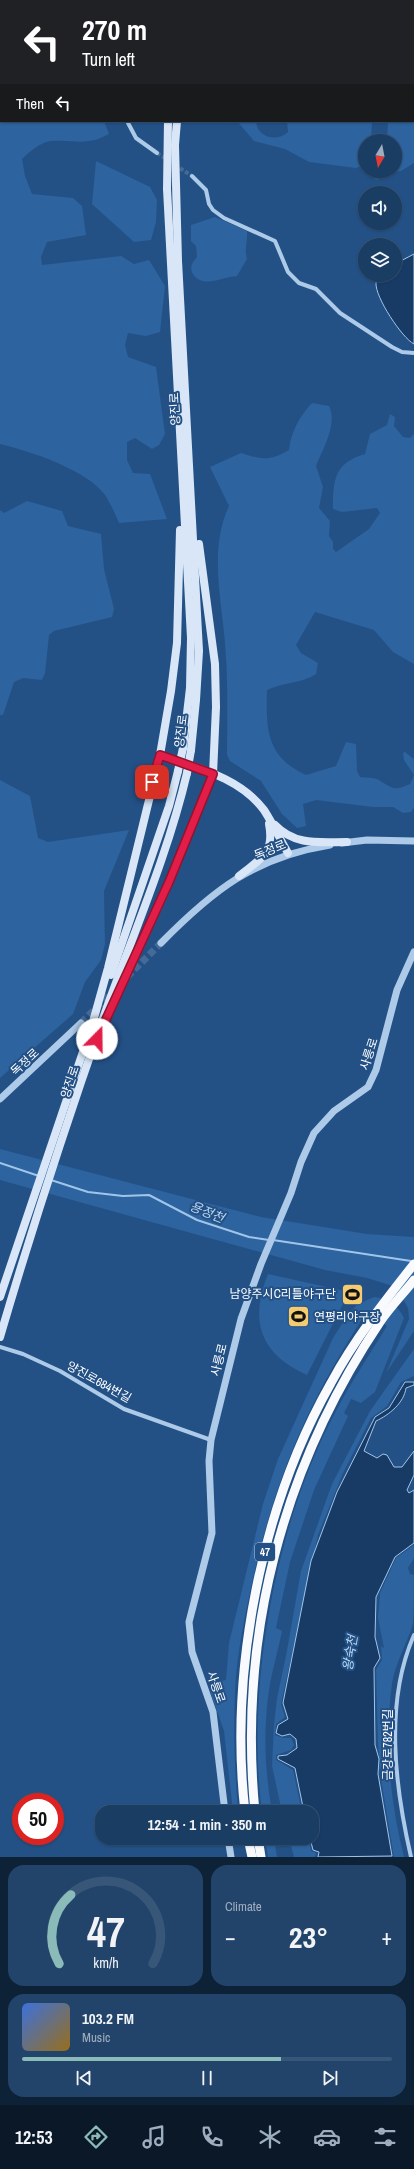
<!DOCTYPE html>
<html lang="en">
<head>
<meta charset="utf-8">
<style>
  :root { --surface:#1a3d64; --page:#23446a; --text:#f1f3f6; --muted:#9faebf; --line:#385678; --accent:#8bbbb9 }
  body { margin:0; font-family:"Archivo Narrow","Noto Sans KR",sans-serif; background:var(--page); color:var(--text); height:100vh; display:flex; flex-direction:column; font-size:15px; white-space:nowrap }
  * { box-sizing:border-box; margin:0 }
  p { font-size:13px; color:var(--muted) }
  .icon { flex:none; width:22px; height:22px; fill:none; stroke:currentColor; stroke-width:2; stroke-linecap:round; stroke-linejoin:round }
  .map { position:relative; height:1857px; overflow:hidden }
  .drawer { display:flex; flex-direction:column; gap:8px; padding:8px; background:#0e2237; flex:1 }
  .drawer>* { flex:none }
  .hud { position:absolute; left:0px; top:0px; width:414px; height:122px; box-shadow:0 1px 3px #0004,0 0 0 1px var(--line); background:#202124; color:#fff; overflow:hidden }
  .needle { width:26px; rotate:190deg }
  .tools { position:absolute; left:358px; top:134px; display:grid; gap:8px }
  .tools a { display:grid; place-items:center; width:44px; height:44px; border-radius:50%; background:var(--surface); box-shadow:0 1px 3px #0004,0 0 0 1px var(--line); font-size:20px }
  .speed { position:absolute; left:12px; top:1793px; display:flex; gap:8px; font-size:20px; font-weight:700; text-align:center }
  .speed>* { display:grid; place-content:center; width:52px; height:52px; border-radius:50%; background:var(--surface); box-shadow:0 1px 3px #0004,0 0 0 1px var(--line); line-height:1 }
  .speed .limit { border:6px solid #d22; background:#fff; color:#111 }
  .pin { position:absolute; display:grid; place-items:center; width:34px; height:34px; color:#fff; margin:-17px; border-radius:8px; box-shadow:0 2px 6px #0006 }
  .me { position:absolute; width:44px; margin:-22px; rotate:22deg; stroke-linejoin:round; filter:drop-shadow(0 0 3px #0008) }
  .turn { display:flex; align-items:center; gap:14px; height:84px; padding:0 16px; font-size:18px }
  .turn .icon { width:52px; height:52px; stroke-width:2.5 }
  .turn b { display:block; font-size:28px; line-height:34px }
  .then { display:flex; align-items:center; height:38px; padding:0 16px; background:#0003; gap:8px; font-size:15px }
  .big { font-size:30px; font-weight:700; line-height:1.1 }
  .drawer .card { flex:1; display:flex; flex-direction:column; justify-content:center; gap:6px; min-width:0; padding:0 14px; border-radius:16px; background:var(--page) }
  .drawer .dial { align-items:center; gap:0 }
  .dial svg { height:104px; overflow:visible; fill:none; stroke:var(--line); stroke-width:7; stroke-linecap:round; text-anchor:middle }
  .dial text { fill:var(--text); stroke:none }
  .song { display:flex; align-items:center; gap:12px }
  .cover { width:48px; height:48px; border-radius:6px; background:linear-gradient(135deg,hsl(220 70% 55%),hsl(40 70% 35%)) }
  .played { height:4px; border-radius:2px; background:linear-gradient(90deg,var(--accent) 70%,var(--line) 70%) }
  .keys { display:flex; justify-content:space-around; direction:ltr }
  .heat { display:flex; justify-content:space-between; align-items:center; font-size:22px; direction:ltr }
  .drawer .tiles { flex:1; display:grid; gap:8px; grid-template-columns:1fr 1fr }
  .card:last-child { grid-column:span 2 }
  .trip { position:absolute; left:95px; top:1805px; width:224px; height:40px; border-radius:16px; background:var(--surface); box-shadow:0 1px 3px #0004,0 0 0 1px var(--line); font-weight:700; line-height:40px; text-align:center }
  .menu { display:flex; height:64px; justify-content:space-around; align-items:center; background:#0a1828; color:var(--muted) }
  .menu .icon { width:28px; height:28px }
  .menu .on { color:var(--accent) }
  .menu b { font-size:18px; color:var(--text) }
  .map>svg:first-child { display:block }
  .green { fill:#2d639e }
  .water { fill:#183b66; stroke:#a1c5ea }
  .lines { fill:none; stroke-linecap:round; stroke-linejoin:round }
  .stream { stroke:#a1c5ea; stroke-width:2 }
  .minor-tunnel { stroke:#446b98; stroke-width:4; stroke-dasharray:4 2; stroke-linecap:butt }
  .tertiary-tunnel { stroke:#446b98; stroke-width:7; stroke-dasharray:7 3.5; stroke-linecap:butt }
  .minor { stroke:#adcae9; stroke-width:4 }
  .tertiary { stroke:#adcae9; stroke-width:7 }
  .secondary { stroke:#d8e6f7; stroke-width:8 }
  .trunk { stroke:#f8fafe; stroke-width:9 }
  .secondary-bridge { stroke:#d8e6f7; stroke-width:8 }
  .route-casing { stroke:#92132f; stroke-width:10 }
  .route { stroke:#e11d48; stroke-width:7 }
  .labels { text-anchor:middle; dominant-baseline:central; stroke-width:4; stroke-linejoin:round; paint-order:stroke }
  .shield { fill:#235186; stroke:#bdcbdb; stroke-width:1 }
  .shield-label { font-size:11px; font-weight:bold; fill:#fff }
  .street-label { font-size:12px; fill:#fff; stroke:#235186 }
  .poi-label { font-size:12px; fill:#fff; stroke:#235186; text-anchor:end }
  .water-label { font-size:13px; font-style:italic; fill:#b9d4f0; stroke:#235186 }
</style>
</head>
<body>
<div class="map">
<svg width="414" height="1857" viewBox="0 0 414 1857">
  <rect width="100%" height="100%" fill="#235186"/>
  <g class="green">
    <path d="M0,0H30L1,1V121H104L109,134C85,147 75,139 51,141C41,142 29,152 22,159L25,176L32,194L73,198L82,206L86,235L47,242L41,257L42,265L121,256L134,264L149,260L165,286L160,332L146,336L128,333L125,345L128,357L156,367L165,434L159,445L152,449L135,438L127,442V460L133,473L150,474L167,519L119,523C115,514 111,504 105,495C87,470 30,451 0,444Z"/>
    <path d="M232,0H414V163L401,171L391,172L384,178L376,180L371,176L380,171H395V141H387L388,121H413V1Z"/>
    <path d="M237,121H256C257,137 276,143 288,132L287,121H372L371,141H365V165L356,168L309,162L285,149L254,141Z"/>
    <path d="M96,161L150,187L157,200L156,222L151,240L134,242L92,204Z"/>
    <path d="M215,217L247,231C248,242 244,247 247,259L237,276C222,277 202,289 193,274C189,267 192,263 197,257L196,246L191,241V225Z"/>
    <path d="M312,403L329,406C338,423 323,449 316,466L323,487L319,508L330,521L329,536L333,542V549L336,552L369,529L380,513L377,508L342,512L333,509C333,480 334,463 365,454L370,434L387,425L390,414L395,417L394,426L403,437L410,438L414,434V664L393,652L374,630L315,612L296,645L301,653L318,663L316,674C301,684 284,682 267,690C266,729 266,757 306,775L336,766L346,742L356,744L357,771L360,777C365,778 374,777 379,780C393,789 394,791 410,784L414,775L404,760L403,753L405,752L414,759V808L411,812L403,813L393,807H373L316,800L303,804L306,826L297,828L282,814L261,781L230,761L227,755C227,722 228,690 226,657C224,608 207,553 229,506L210,467L241,453C262,460 270,461 289,450C291,432 299,417 312,403Z"/>
    <path d="M27,501L62,511L68,526L101,534L104,569L114,609L112,617L54,631L49,635L45,673L42,680L23,678L14,682L3,715H0V510L4,513Z"/>
    <path d="M0,780L30,796L38,838L48,842L129,830L104,891L105,944L101,960L85,982L73,1014L0,1078Z"/>
    <path d="M0,1149L261,1217L367,1234L414,1237V1331L386,1373L409,1319L408,1308L396,1287L367,1278L325,1270L0,1180Z"/>
    <path d="M268,1274L349,1292L307,1375C260,1354 249,1321 268,1274Z"/>
    <path d="M374,1297C388,1298 398,1305 404,1318L375,1392L361,1403L351,1399L344,1413L348,1416L314,1490L290,1562L276,1628L282,1631C278,1651 272,1671 269,1690C263,1731 265,1772 272,1812H262C246,1686 275,1524 336,1411C351,1382 370,1354 387,1326L367,1312C358,1324 351,1337 343,1350C296,1428 269,1503 250,1592C243,1626 236,1660 235,1694C233,1734 235,1773 238,1812H233L224,1731L210,1691L211,1683L226,1680L229,1643L263,1504L278,1459L333,1338L348,1314L358,1304Z"/>
    <path d="M414,1349V1376L401,1382L387,1406L371,1418L343,1473L318,1535L281,1704L285,1717L276,1724L275,1735L283,1738H291L294,1745L291,1750L276,1755V1760L293,1770L302,1812H282L272,1766L274,1724L277,1698L286,1656L301,1571L332,1484L370,1411Z"/>
    <path d="M414,1545V1558L408,1568L410,1574L414,1575C414,1588 414,1612 413,1624C407,1644 395,1663 392,1684C384,1742 390,1801 404,1857H394L381,1779L378,1742L376,1670L382,1660L381,1646L384,1648L378,1618L380,1593L396,1558Z"/>
    <path d="M265,1838H274L277,1857H268Z"/>
    <path d="M289,1838H308L311,1851L316,1853L315,1857H294Z"/>
  </g>
  <g class="water">
    <path d="M414,254V344C402,338 375,297 376,283C377,280 379,277 381,275H395V264Z"/>
    <path d="M405,1382H414V1385L406,1388C404,1403 389,1415 376,1421L364,1451L377,1458L383,1454L387,1455L394,1467H402L414,1451V1475L407,1490L409,1493L414,1490V1543L395,1557L376,1597L375,1637L380,1658L374,1668L375,1745L379,1759L378,1774L392,1856L318,1857L319,1852L313,1850L310,1838H312V1812H304L295,1768L278,1759V1756L287,1755L297,1748L296,1739L290,1734L282,1736L276,1733L278,1725L288,1719L283,1703L311,1561L337,1492L375,1417L389,1408Z"/>
  </g>
  <g class="lines">
    <g class="stream">
      <path d="M0,1163L39,1176"/>
      <path d="M51,1180L88,1192L123,1196L149,1195L197,1220L249,1237L269,1240"/>
      <path d="M273,1240L411,1261"/>
    </g>
    <g class="minor-tunnel">
      <path d="M157,153L168,160"/>
      <path d="M175,165L192,176"/>
    </g>
    <g class="tertiary-tunnel">
      <path d="M127,977L161,943"/>
      <path d="M81,1023L112,992"/>
    </g>
    <g class="minor">
      <path d="M56,0L57,1"/>
      <path d="M127,121L136,138L157,153"/>
      <path d="M192,176L206,190L209,204L213,210L224,218L275,241L288,272L299,283L316,289L340,313L392,347L402,352L414,353"/>
      <path d="M0,1347L23,1354L60,1371L124,1409L211,1440"/>
      <path d="M411,1857C395,1787 384,1703 414,1635"/>
    </g>
    <g class="tertiary">
      <path d="M342,843L367,840L414,841"/>
      <path d="M161,943C213,890 255,857 330,845"/>
      <path d="M0,1099L81,1023"/>
      <path d="M225,1812L213,1712L192,1652L189,1622L212,1533L209,1461L211,1440L241,1319L261,1264L291,1193L301,1162L314,1133L334,1111L368,1087L376,1070L397,990L414,952"/>
      <path d="M228,1838L231,1857"/>
    </g>
    <g class="secondary">
      <path d="M185,1V0"/>
      <path d="M193,1L194,0"/>
      <path d="M168,121L167,189L191,638L190,688L183,748"/>
      <path d="M177,121L175,145L178,261L199,651L196,700L191,750"/>
      <path d="M160,755C197,768 239,777 264,810C273,824 280,839 288,853"/>
      <path d="M275,825C295,846 320,842 347,842"/>
      <path d="M239,876C260,859 275,854 269,824"/>
      <path d="M111,975L169,806L178,771"/>
      <path d="M115,1000L169,883L213,774L216,707L215,664L199,544"/>
      <path d="M89,1036L108,968L160,755L171,691L177,643L180,530"/>
      <path d="M0,1297L90,1031"/>
      <path d="M0,1337C32,1228 68,1118 106,1010C134,932 168,854 187,773"/>
    </g>
    <g class="trunk">
      <path d="M245,1812C229,1671 261,1507 331,1383C354,1340 384,1302 414,1264"/>
      <path d="M255,1812C238,1637 282,1468 380,1322C390,1307 403,1294 414,1280"/>
      <path d="M248,1838L252,1857"/>
      <path d="M258,1838L261,1857"/>
    </g>
    <g class="secondary-bridge">
      <path d="M178,771L183,748"/>
      <path d="M187,773L191,750"/>
    </g>
  </g>
  <g class="lines">
    <defs>
      <path id="route" d="M97,1039L169,882L213,774L160,755L152,782"/>
    </defs>
    <use href="#route" class="route-casing"/>
    <use href="#route" class="route"/>
  </g>
  <defs>
    <symbol id="stadium-square" viewBox="-11 -11 22 22"><rect x="-9" y="-9" width="18" height="18" rx="4" fill="#f4cb70" stroke="#235186"/><path d="M0-5a6.5 5 0 1 0 0 10a6.5 5 0 1 0 0-10ZM-3.5-1.8h7v3.6h-7Z" fill="#111"/></symbol>
  </defs>
  <g fill-rule="evenodd">
    <use href="#stadium-square" x="340" y="1282" width="25" height="25"/>
    <use href="#stadium-square" x="286" y="1304" width="25" height="25"/>
  </g>
  <g class="labels">
    <rect class="shield" x="255" y="1543" width="20" height="18" rx="3"/>
    <g class="shield-label">
      <text x="265" y="1552">47</text>
    </g>
    <g class="street-label">
      <text transform="translate(175 409) rotate(-93)">양진로</text>
      <text transform="translate(181 731) rotate(-83)">양진로</text>
      <text transform="translate(270 850) rotate(-22)">독정로</text>
      <text transform="translate(369 1054) rotate(-72)">사릉로</text>
      <text transform="translate(25 1062) rotate(-43)">독정로</text>
      <text transform="translate(70 1082) rotate(-71)">양진로</text>
      <text transform="translate(219 1360) rotate(-76)">사릉로</text>
      <text transform="translate(99 1382) rotate(29)">양진로684번길</text>
      <text transform="translate(216 1687) rotate(71)">사릉로</text>
      <text transform="translate(388 1745) rotate(-90)">금강로782번길</text>
    </g>
    <g class="poi-label">
      <text x="336" y="1294">남양주시C리틀야구단</text>
      <text x="314" y="1317" text-anchor="start">연평리야구장</text>
    </g>
    <g class="water-label">
      <text transform="translate(207 1212) rotate(22)">용정천</text>
      <text transform="translate(350 1653) rotate(-81)">왕숙천</text>
    </g>
  </g>
</svg>
<div class="tools">
<a><svg class="needle" viewBox="-14 -14 28 28"><path d="M0-13l5 13h-10z" fill="#e53935"/><path d="M0 13l5-13h-10z" fill="#9faebf"/></svg></a>
<a><svg class="icon" aria-label="sound" viewBox="0 0 24 24"><path d="M4 9h4l5-4v14l-5-4H4zM17 9q2 3 0 6"/></svg></a>
<a><svg class="icon" aria-label="layers" viewBox="0 0 24 24"><path d="M12 4l9 5-9 5-9-5zM3 14l9 5 9-5"/></svg></a>
</div>
<div class="speed"><div class="limit">50</div></div>
<div class="pin" style="left:152px;top:782px;background:#d93025"><svg class="icon" aria-label="arrive" viewBox="0 0 24 24"><path d="M6 21V4h12l-3 4 3 4H6"/></svg></div>
<svg class="me" style="left:97px;top:1039px" viewBox="-20 -20 40 40"><circle r="19" fill="#fff"/><path d="M0-13L10 11 0 6-10 11z" fill="#e11d48"/></svg>
<div class="trip">12:54 · 1 min · 350 m</div>
<div class="hud">
<div class="turn"><svg class="icon" aria-label="left" viewBox="0 0 24 24"><path d="M17 20v-9H6M10 6l-5 5 5 5"/></svg><div><b>270 m</b>Turn left</div></div>
<div class="then">Then<svg class="icon" aria-label="left" viewBox="0 0 24 24"><path d="M17 20v-9H6M10 6l-5 5 5 5"/></svg></div>
</div>
</div>
<section class="drawer">
<div class="tiles">
<div class="card dial"><svg viewBox="0 0 100 80">
<path d="M14 69A42 42 0 1 1 86 69"/>
<path d="M14 69A42 42 0 0 1 23 16" stroke="#8bbbb9"/>
<text x="50" y="56" font-size="32" font-weight="700">47</text>
<text x="50" y="72" font-size="11">km/h</text>
</svg></div>
<div class="card"><p>Climate</p>
<div class="heat"><a>−</a><b class="big">23°</b><a>+</a></div>
</div>
<div class="card">
<div class="song"><i class="cover"></i><div><b>103.2 FM</b><p>Music</p></div></div>
<div class="played"></div>
<div class="keys"><svg class="icon" aria-label="previous" viewBox="0 0 24 24"><path d="M18 5L8 12l10 7zM5 5v14"/></svg><svg class="icon" aria-label="pause" viewBox="0 0 24 24"><path d="M8 5v14M16 5v14"/></svg><svg class="icon" aria-label="next" viewBox="0 0 24 24"><path d="M6 5l10 7-10 7zM19 5v14"/></svg></div>
</div>
</div>
</section>
<nav class="menu">
<b>12:53</b>
<svg class="icon on" aria-label="directions" viewBox="0 0 24 24"><path d="M12 3l9 9-9 9-9-9zM9 14v-3h6M13 9l2 2-2 2"/></svg>
<svg class="icon" aria-label="music" viewBox="0 0 24 24"><path d="M9 18V5l10-2v13"/><circle cx="6" cy="18" r="3"/><circle cx="16" cy="16" r="3"/></svg>
<svg class="icon" aria-label="phone" viewBox="0 0 24 24"><path d="M5 4h4l2 5-3 2q2 4 5 5l2-3 5 2v4C11 20 4 13 5 4z"/></svg>
<svg class="icon" aria-label="climate" viewBox="0 0 24 24"><path d="M12 3v18M4 7l16 10M4 17L20 7"/></svg>
<svg class="icon" aria-label="car" viewBox="0 0 24 24"><path d="M5 17H2v-5l4-1 3-4h7l3 4 3 1v5h-3M9 17h6M6 11h13"/><circle cx="7" cy="17" r="2"/><circle cx="17" cy="17" r="2"/></svg>
<svg class="icon" aria-label="filters" viewBox="0 0 24 24"><path d="M4 7h16M4 17h16"/><circle cx="9" cy="7" r="2"/><circle cx="15" cy="17" r="2"/></svg>
</nav>
</body>
</html>
